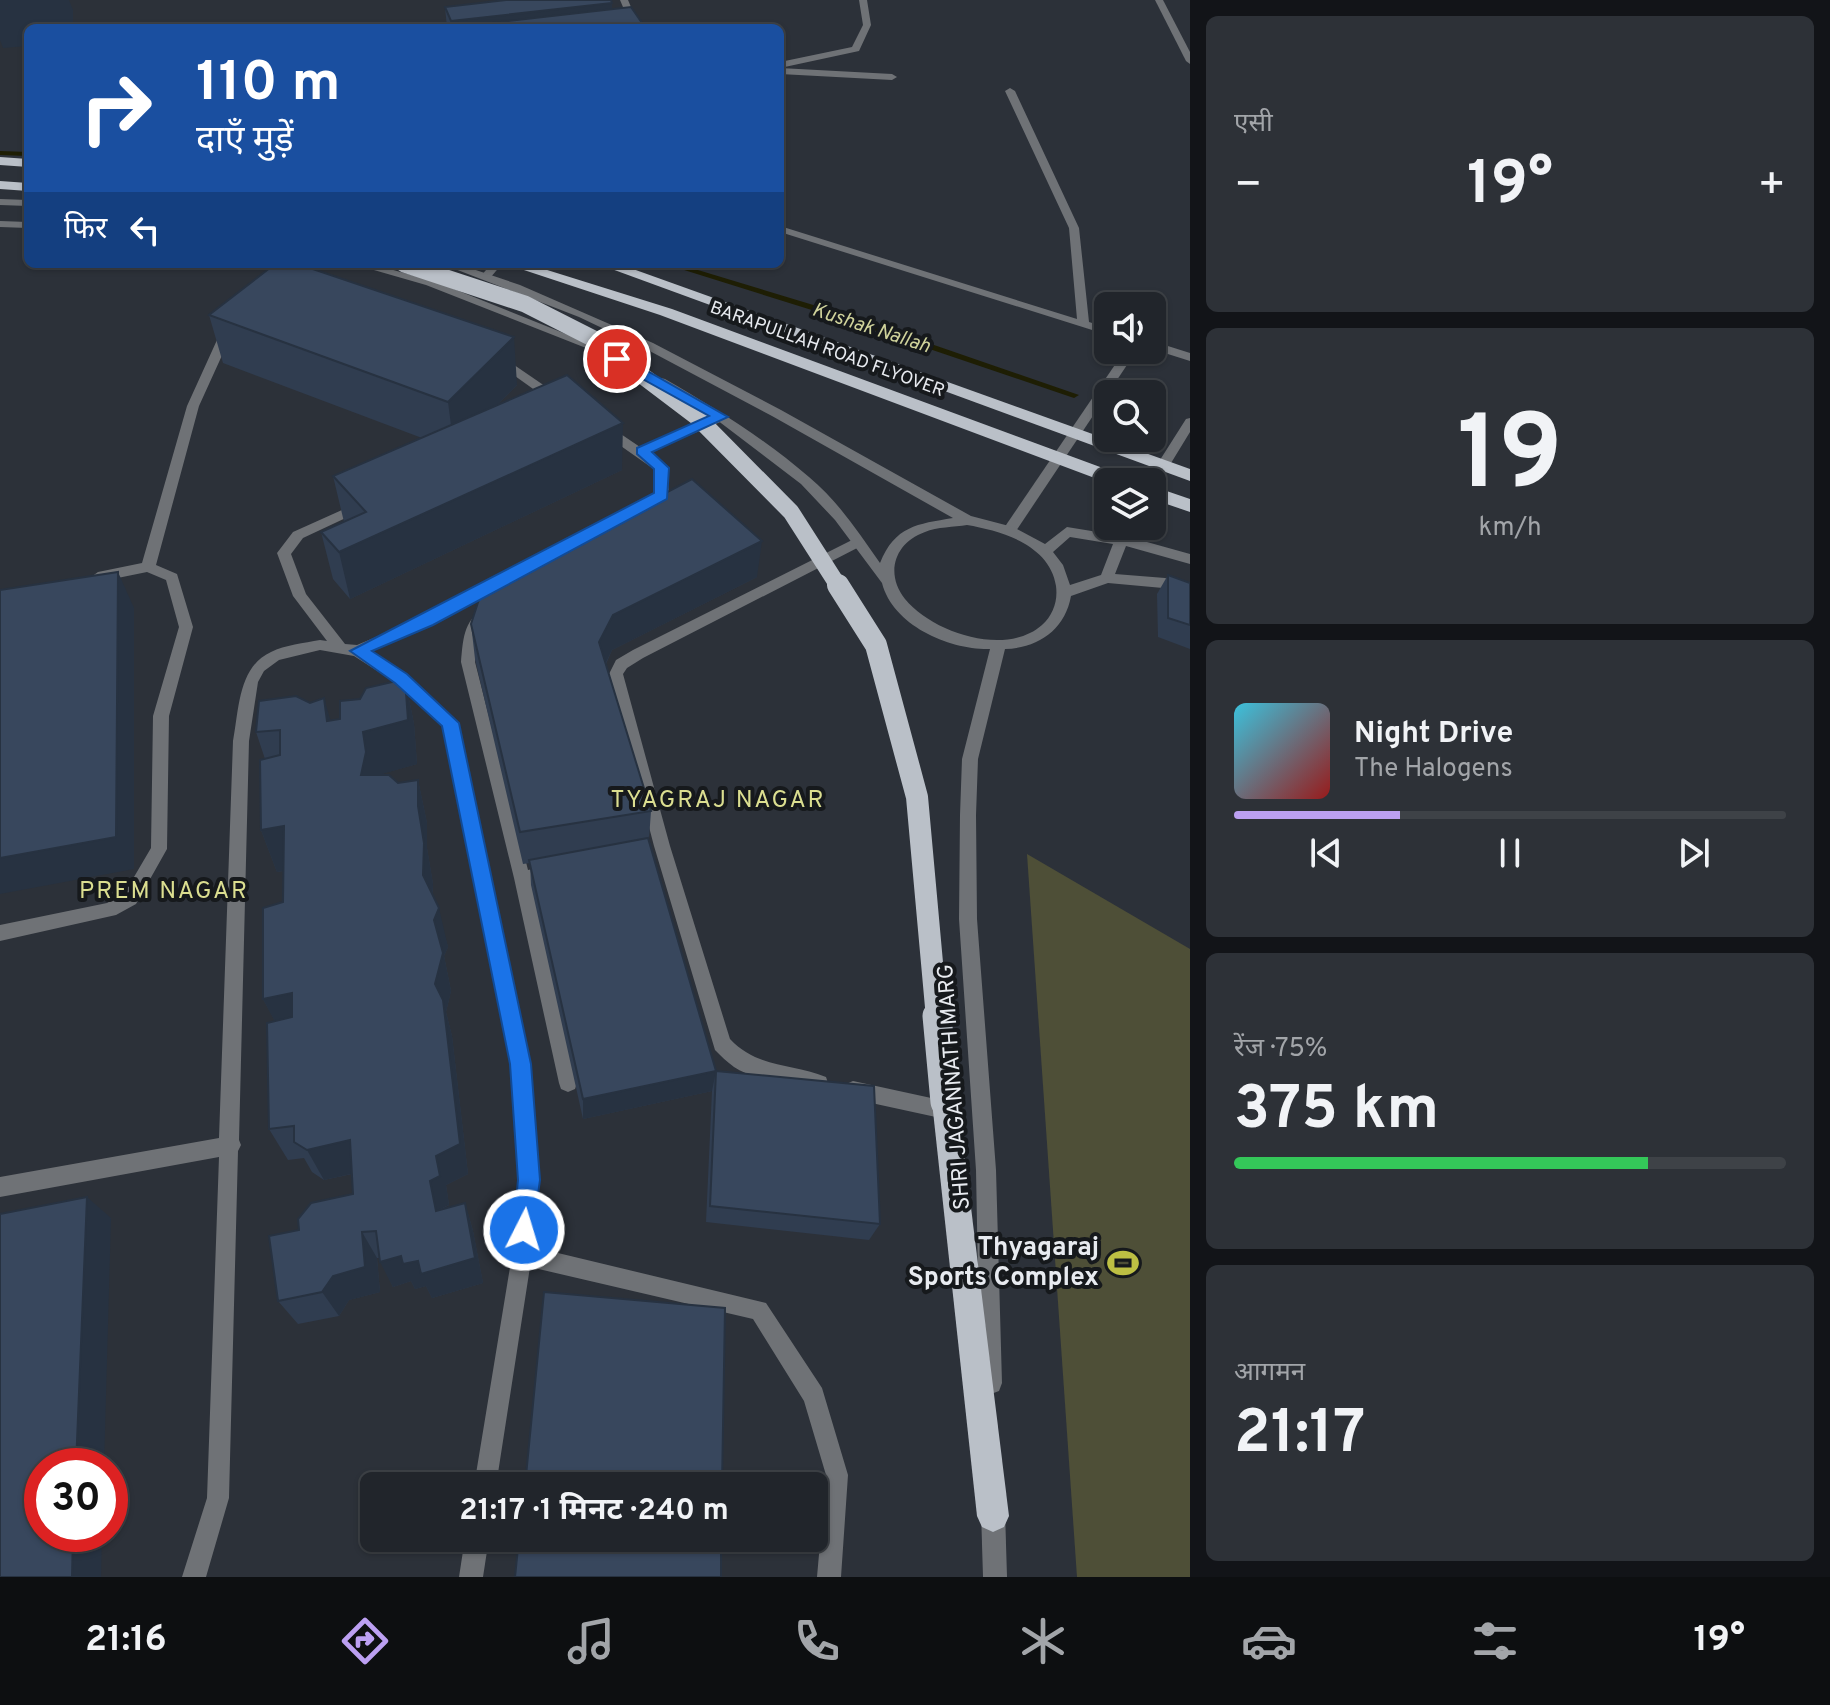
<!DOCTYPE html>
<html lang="hi">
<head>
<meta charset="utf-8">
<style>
  :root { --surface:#21252b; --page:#2d3137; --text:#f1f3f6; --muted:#a2a5a9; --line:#3e4247; --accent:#bca0f2 }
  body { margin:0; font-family:Overpass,"Noto Sans Devanagari",sans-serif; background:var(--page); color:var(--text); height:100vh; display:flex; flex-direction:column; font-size:30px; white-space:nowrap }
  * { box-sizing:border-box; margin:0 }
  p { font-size:26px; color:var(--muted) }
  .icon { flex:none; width:44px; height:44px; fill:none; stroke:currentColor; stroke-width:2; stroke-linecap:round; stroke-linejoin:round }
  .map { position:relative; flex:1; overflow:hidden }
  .drawer { display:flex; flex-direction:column; gap:16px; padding:16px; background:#121418; width:640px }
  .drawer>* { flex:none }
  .top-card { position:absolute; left:24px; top:24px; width:760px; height:244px; border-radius:12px; box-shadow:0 2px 6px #0004,0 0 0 2px var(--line); background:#1a4fa0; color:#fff; overflow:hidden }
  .controls { position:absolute; left:1094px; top:292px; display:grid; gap:16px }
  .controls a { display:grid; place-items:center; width:72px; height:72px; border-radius:12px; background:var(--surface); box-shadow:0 2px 6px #0004,0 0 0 2px var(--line); font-size:40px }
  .speed { position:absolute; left:24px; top:1448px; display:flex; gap:16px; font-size:40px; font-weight:700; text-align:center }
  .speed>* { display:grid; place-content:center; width:104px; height:104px; border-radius:50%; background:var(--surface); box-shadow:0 2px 6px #0004,0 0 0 2px var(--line); line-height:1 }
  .speed .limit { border:12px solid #d22; background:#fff; color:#111 }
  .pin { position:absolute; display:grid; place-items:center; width:68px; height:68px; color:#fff; margin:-34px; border:4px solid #fff; border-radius:50%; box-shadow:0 2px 8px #0007 }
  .me { position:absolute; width:88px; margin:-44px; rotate:5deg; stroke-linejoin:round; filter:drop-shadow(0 0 6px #0008) }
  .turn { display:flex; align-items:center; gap:28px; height:168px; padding:0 40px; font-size:36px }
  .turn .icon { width:104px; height:104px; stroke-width:2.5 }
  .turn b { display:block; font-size:56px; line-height:68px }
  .then { display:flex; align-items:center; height:76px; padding:0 40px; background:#0003; gap:16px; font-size:30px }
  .big { font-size:60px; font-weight:700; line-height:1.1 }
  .drawer .tile { flex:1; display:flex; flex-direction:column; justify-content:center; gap:12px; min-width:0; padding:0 28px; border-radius:12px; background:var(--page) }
  .drawer .dial { align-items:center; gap:0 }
  .dial b { font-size:104px; line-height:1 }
  .song { display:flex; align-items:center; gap:24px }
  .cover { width:96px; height:96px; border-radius:12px; background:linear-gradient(135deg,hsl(190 70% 55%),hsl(0 70% 35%)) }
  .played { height:8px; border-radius:4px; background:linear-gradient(90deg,var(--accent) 30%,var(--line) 30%) }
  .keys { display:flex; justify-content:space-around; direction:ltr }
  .heat { display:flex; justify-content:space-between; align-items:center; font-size:44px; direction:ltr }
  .charge { height:12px; border-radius:6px; background:linear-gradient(90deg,#34c759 75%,var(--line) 0) }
  .trip { position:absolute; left:360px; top:1472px; width:468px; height:80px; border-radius:12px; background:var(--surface); box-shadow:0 2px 6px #0004,0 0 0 2px var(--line); font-weight:700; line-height:80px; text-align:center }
  .dock { display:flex; height:128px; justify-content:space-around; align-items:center; background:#0d0f11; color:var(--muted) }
  .dock .icon { width:56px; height:56px }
  .dock .selected { color:var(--accent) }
  .dock b { font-size:36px; color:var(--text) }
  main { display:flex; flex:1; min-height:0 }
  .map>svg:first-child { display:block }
  .green { fill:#4e4f37 }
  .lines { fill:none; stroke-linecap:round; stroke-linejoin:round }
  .stream { fill:#1e1e04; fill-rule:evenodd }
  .minor { fill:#6f7276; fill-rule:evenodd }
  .tertiary { fill:#6f7276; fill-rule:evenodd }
  .trunk { fill:#bac0c8; fill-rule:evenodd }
  .trunk-bridge-far2 { stroke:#bac0c8; stroke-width:17 }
  .trunk-bridge-far1 { stroke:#bac0c8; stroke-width:22 }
  .trunk-bridge { stroke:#bac0c8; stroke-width:29 }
  .wall { fill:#303d50 }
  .shaded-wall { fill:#273241 }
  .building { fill:#38475d; stroke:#273241; stroke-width:2 }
  .route { fill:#1a73e8; stroke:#114b97; stroke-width:2 }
  .labels { text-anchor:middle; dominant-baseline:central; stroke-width:8; stroke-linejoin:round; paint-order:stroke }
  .far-street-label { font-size:18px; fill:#e8ebf0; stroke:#16191c }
  .far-water-label { font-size:20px; font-style:italic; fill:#d0d39b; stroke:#16191c }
  .street-label { font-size:22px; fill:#e8ebf0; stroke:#16191c }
  .neighbourhood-label { font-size:24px; letter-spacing:2px; fill:#dbde90; stroke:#16191c }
  .near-poi-label { font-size:26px; font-weight:bold; fill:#e8ebf0; stroke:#16191c; text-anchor:end }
</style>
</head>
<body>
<main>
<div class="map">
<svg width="1190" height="1577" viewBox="0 0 1190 1577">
  <rect width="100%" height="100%" fill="#2c3139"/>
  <path class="green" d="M1027,854L1190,949V1577H1077Z"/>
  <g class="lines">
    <g class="stream">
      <path d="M0,151L28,152V156L0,155Z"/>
      <path d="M665,264H678L853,317L1079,395L1074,398L1071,397L847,321Z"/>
    </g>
    <g class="minor">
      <path d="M620,0H628L640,28H632Z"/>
      <path d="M859,0H867L871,25L859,51L780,68V62L852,47L863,25Z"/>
      <path d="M1155,0H1163L1190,52V64L1186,61Z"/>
      <path d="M780,68L892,74L897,77L892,80L780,74Z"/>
      <path d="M1010,88L1015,91L1079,228L1089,322L1108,328V335L780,232V226L1077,319L1069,228L1005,91Z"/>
      <path d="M491,264H502L490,278H482L481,276Z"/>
      <path d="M228,326L234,329L199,406L156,565L177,574L193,627L169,716L167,849L136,904L116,915L0,941V925L107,903L124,894L151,848L153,716L179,627L166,580L147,572L98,582L91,577L98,572L142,563L187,406L222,329Z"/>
      <path d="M1152,341L1190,353V361L1152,349Z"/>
      <path d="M1125,350H1137L1014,534H1004V528Z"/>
      <path d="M498,354L558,395V401H550L494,361L492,358Z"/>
      <path d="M721,413L727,417L725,420L648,453L667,468L669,496L650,508H640V502L655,494V470L601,432V426H609L640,447Z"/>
      <path d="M362,501L367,502V508L303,538L291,554L306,594L345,644L357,645L423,617L496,579L501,577L508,582L506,585L433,625L370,652L406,675L458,723L530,1064L539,1180L533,1247L766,1303L822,1388L848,1475L841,1577H817L826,1475L804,1401L753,1319L530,1267L496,1486H474L512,1255L519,1180L512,1064L443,726L396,683L354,656L320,650L279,660L264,671L258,682L249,741L239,1140L241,1145L238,1151L229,1498L206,1577H182L207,1498L219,1157L0,1197V1177L219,1138L233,741C239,710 238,667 271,652C285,645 304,643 320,640L327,641L293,596L277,553L293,532Z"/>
      <path d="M858,537L865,542L863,545L643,658L627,668L623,674L670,846L730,1039C757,1068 791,1063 826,1077L828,1083L826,1089C807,1097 751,1078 734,1067C727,1062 721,1056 715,1050L654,846L609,674L616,660L633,650Z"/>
      <path d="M484,610L491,615L478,633L475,662L528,870L551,865L557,867L559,872L557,877L532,883L577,1083L575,1089L568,1092L561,1089L559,1083L514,878L461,662C463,642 463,619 484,610Z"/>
      <path d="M853,1081L945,1101L952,1103L955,1110L952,1117L945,1119L853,1099L846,1096L844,1090L846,1084Z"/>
      <path d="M465,1538H489L483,1577H459Z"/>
    </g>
    <g class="tertiary">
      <path d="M0,199L28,200V206L0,205Z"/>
      <path d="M0,221L28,222V228L0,227Z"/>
      <path d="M353,264H371L434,281L596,346L586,348L426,285Z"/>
      <path d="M442,264H458L520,285L653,343L781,410L971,516L1013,527L1045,544L1067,527L1116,535L1119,526H1133L1129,537L1190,554V564L1126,546L1115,574L1165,578L1190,587V598L1163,588L1108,583L1071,596C1065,630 1038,648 1005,649L978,759L976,815L977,919L996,1170L1002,1383L999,1391L991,1394L983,1391L980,1383L976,1170L959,919L960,815L962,759L990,649C950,650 893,626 882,583L835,520L801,484L717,420L655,382L661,378L665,379C715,408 765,439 809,477C838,501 859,533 880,563C895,526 917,524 953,518L772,416L644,348L579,317ZM967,525C1002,531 1050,545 1056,586C1058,601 1053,615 1042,625C1006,657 933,633 905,599C885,574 894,543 925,532C937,527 954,527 967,525ZM1070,537L1113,544L1101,575L1070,585L1063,565L1053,552Z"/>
      <path d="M1190,418V432L1157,486L1152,487V482H1146L1186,419Z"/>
      <path d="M993,1499L1001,1503L1005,1511L1007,1577H983L981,1511L985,1503Z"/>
    </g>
    <g class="trunk">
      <path d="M0,157L28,159V167L0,165Z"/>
      <path d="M0,181L28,183V191L0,189Z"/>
      <path d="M506,264H528L672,309L1130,478L1133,482L1108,483L660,315Z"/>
      <path d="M598,264H619L1190,469V481Z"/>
      <path d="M1152,486L1190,499V512L1152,499Z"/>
      <path d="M945,1089L954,1093L958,1102L1009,1516L1004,1527L993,1532L982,1527L977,1516L932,1102L936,1093Z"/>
    </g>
    <path class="trunk-bridge-far2" d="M404,264L525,304L594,339L697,417L791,512L839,587"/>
    <path class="trunk-bridge-far1" d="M838,585L876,645L917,797L937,1018"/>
    <path class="trunk-bridge" d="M937,1016L945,1102"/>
  </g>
  <g class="wall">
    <path d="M612,3V9L642,23V28H447L445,7Z"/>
    <path d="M209,315L517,385L497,405L622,470L350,599L333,579L321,532L344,522L333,476L422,438L223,363Z"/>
    <path d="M1168,575L1190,583V649L1158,637L1157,594Z"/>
    <path d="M757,577L612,650L606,664L651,811L649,839L716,1071L880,1224L869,1240L706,1222L712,1091L583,1119L531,885L530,863L523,864L475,659L471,624Z"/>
    <path d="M405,679L414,724L417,764L377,775L398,783L418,780L427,823V848L433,884V895L448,947L444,956L451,991L446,1012L452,1036L468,1174L446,1185L449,1205L440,1210L465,1203L473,1231L483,1283L432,1298L426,1286L415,1289L411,1281L393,1287L379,1258H377L380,1292L349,1300L339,1316L298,1324L278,1301L299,1230L353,1194L352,1174L324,1180L312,1172L304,1158L288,1160L269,1129L275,1021L263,999L283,902V871L277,872L261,830L265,759L256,732L340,719L360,699Z"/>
  </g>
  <g class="shaded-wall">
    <path d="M0,0H69L73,10V28H28V46L3,48L0,40Z"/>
    <path d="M612,3V27L642,23V28H452L451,21Z"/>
    <path d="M514,337L517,385L454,449L448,402Z"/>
    <path d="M623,423L622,470L350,599L339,552Z"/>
    <path d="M762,541L757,577L612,650L599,677V642L613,615Z"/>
    <path d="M118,572L134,608V869L0,894V858Z"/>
    <path d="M405,679L414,724L417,764L375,776L361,775L363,732Z"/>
    <path d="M324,698L337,743L327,721Z"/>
    <path d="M418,780L427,823V848L433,884L432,916L423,875L418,806Z"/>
    <path d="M284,826L300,868L277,872L261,830Z"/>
    <path d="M439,908L448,947L444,956L451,991L446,1012L452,1036L468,1174L446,1185L449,1205L436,1211L430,1181L436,1156L434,920Z"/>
    <path d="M292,993L309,1029L282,1035L263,999Z"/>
    <path d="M716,1071L712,1091L583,1119V1099Z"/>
    <path d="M350,1140L364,1171L324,1180L307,1150Z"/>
    <path d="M87,1197L111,1218L104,1466H76Z"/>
    <path d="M465,1203L473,1231L483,1283L432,1298L426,1286L415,1289L411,1281L393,1287L380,1262Z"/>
    <path d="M362,1232L377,1258L380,1292L349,1300L339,1316L322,1292Z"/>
    <path d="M73,1534H102L101,1577H72Z"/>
  </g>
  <g class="building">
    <path d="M506,0H611L612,3L451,21L445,7Z"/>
    <path d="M631,7L642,23L600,28H448Z"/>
    <path d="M275,264H298L514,337L448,402L209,315Z"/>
    <path d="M567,375L623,423L339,552L321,532L366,512L333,476Z"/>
    <path d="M692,479L762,541L613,615L599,642L651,811L520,832L471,624L482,590Z"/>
    <path d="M118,572L116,837L0,858V590Z"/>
    <path d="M1168,575L1190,583V625L1168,618Z"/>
    <path d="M405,679L408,720L363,732L366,752L361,775H389L398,783L418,780V806L424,843L423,875L439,908L434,920L443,953L435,984L443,1000L460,1144L436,1156L440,1176L430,1181L436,1211L465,1203L475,1258L421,1274L418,1261L403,1264L401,1256L380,1262L376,1231L362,1232L365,1267L333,1276L322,1292L278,1301L269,1236L299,1230L298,1219L311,1203L353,1194L350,1140L307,1150L294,1142V1126L269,1129L267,1023L292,1017V993L263,999V908L283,902L284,826L261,830L260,760L280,755V730L256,732L259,701L296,696L310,703L324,698L327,721L340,719V701L360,699L366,688Z"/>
    <path d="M648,838L716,1071L583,1099L529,860Z"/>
    <path d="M716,1071L874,1086L880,1224L710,1206Z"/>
    <path d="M87,1197L76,1466H42V1534H73L72,1577H0V1214Z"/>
    <path d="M544,1292L725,1308L722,1486H525Z"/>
    <path d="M519,1538H721V1577H515Z"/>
  </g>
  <path class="route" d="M612,356H621L728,417L652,452L669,468L667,499L433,625L372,651L407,674L459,723L531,1064L540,1180L532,1238L524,1242L516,1238L513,1230L518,1180L510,1064L442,726L395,683L350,651L654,493V469L637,454V448L709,416L612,362Z"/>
  <defs>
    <symbol id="stadium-bare" viewBox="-9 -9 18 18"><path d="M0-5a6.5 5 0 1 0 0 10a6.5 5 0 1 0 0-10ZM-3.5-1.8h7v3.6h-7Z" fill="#bdbf43" stroke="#16191c" stroke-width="2.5" paint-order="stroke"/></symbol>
  </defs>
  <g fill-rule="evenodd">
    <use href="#stadium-bare" x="1101" y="1241" width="44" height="44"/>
  </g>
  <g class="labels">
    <g class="far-street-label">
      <text transform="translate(827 350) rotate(20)">BARAPULLAH ROAD FLYOVER</text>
    </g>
    <g class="far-water-label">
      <text transform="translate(871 329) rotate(18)">Kushak Nallah</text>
    </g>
    <g class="street-label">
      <text transform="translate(955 1087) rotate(-94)">SHRI JAGANNATH MARG</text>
    </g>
    <g class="neighbourhood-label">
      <text x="718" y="801">TYAGRAJ NAGAR</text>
      <text x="164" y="892">PREM NAGAR</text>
    </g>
    <g class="near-poi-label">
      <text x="1099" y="1248">Thyagaraj<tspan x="1099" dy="30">Sports Complex</tspan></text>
    </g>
  </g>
</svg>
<div class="controls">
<a><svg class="icon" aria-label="sound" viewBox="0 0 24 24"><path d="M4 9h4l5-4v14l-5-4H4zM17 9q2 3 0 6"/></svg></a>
<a><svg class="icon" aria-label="search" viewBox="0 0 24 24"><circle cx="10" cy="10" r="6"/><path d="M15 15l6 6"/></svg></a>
<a><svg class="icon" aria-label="layers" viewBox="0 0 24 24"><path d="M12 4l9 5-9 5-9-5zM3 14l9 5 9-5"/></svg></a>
</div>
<div class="speed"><div class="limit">30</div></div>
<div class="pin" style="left:617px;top:359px;background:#d93025"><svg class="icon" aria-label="arrive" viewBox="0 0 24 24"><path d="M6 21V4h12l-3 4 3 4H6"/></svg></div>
<svg class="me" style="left:524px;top:1230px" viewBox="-20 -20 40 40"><circle r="17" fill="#1a73e8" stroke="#fff" stroke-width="3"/><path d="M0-11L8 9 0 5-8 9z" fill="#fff"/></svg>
<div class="trip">21:17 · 1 मिनट · 240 m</div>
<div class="top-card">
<div class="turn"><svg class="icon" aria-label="right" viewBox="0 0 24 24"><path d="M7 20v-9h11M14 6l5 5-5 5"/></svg><div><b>110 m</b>दाएँ मुड़ें</div></div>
<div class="then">फिर<svg class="icon" aria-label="left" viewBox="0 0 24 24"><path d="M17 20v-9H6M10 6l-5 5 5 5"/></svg></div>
</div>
</div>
<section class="drawer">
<div class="tile"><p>एसी</p>
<div class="heat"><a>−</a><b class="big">19°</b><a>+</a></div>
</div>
<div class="tile dial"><b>19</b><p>km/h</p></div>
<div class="tile">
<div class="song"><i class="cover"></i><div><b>Night Drive</b><p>The Halogens</p></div></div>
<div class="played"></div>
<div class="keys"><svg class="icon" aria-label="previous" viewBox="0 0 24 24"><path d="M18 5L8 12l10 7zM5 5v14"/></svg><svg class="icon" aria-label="pause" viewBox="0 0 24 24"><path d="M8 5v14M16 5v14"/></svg><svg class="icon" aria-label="next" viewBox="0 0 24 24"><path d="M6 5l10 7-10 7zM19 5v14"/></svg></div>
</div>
<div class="tile"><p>रेंज · 75%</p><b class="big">375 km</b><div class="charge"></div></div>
<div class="tile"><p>आगमन</p><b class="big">21:17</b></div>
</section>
</main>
<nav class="dock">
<b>21:16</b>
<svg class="icon selected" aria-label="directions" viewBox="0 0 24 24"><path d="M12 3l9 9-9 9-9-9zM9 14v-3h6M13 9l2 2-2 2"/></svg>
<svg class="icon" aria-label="music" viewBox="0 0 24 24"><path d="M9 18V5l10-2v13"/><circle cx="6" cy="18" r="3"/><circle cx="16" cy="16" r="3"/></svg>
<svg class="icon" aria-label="phone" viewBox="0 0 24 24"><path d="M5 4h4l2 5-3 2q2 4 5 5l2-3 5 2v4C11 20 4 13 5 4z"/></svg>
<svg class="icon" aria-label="climate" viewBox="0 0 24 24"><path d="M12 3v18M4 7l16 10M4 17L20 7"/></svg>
<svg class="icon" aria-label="car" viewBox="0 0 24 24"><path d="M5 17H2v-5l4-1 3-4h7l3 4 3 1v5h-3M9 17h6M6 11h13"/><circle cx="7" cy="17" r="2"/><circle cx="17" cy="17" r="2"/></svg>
<svg class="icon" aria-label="filters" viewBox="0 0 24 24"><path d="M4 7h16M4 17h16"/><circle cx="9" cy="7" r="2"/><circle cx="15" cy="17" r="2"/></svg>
<b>19°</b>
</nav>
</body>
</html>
